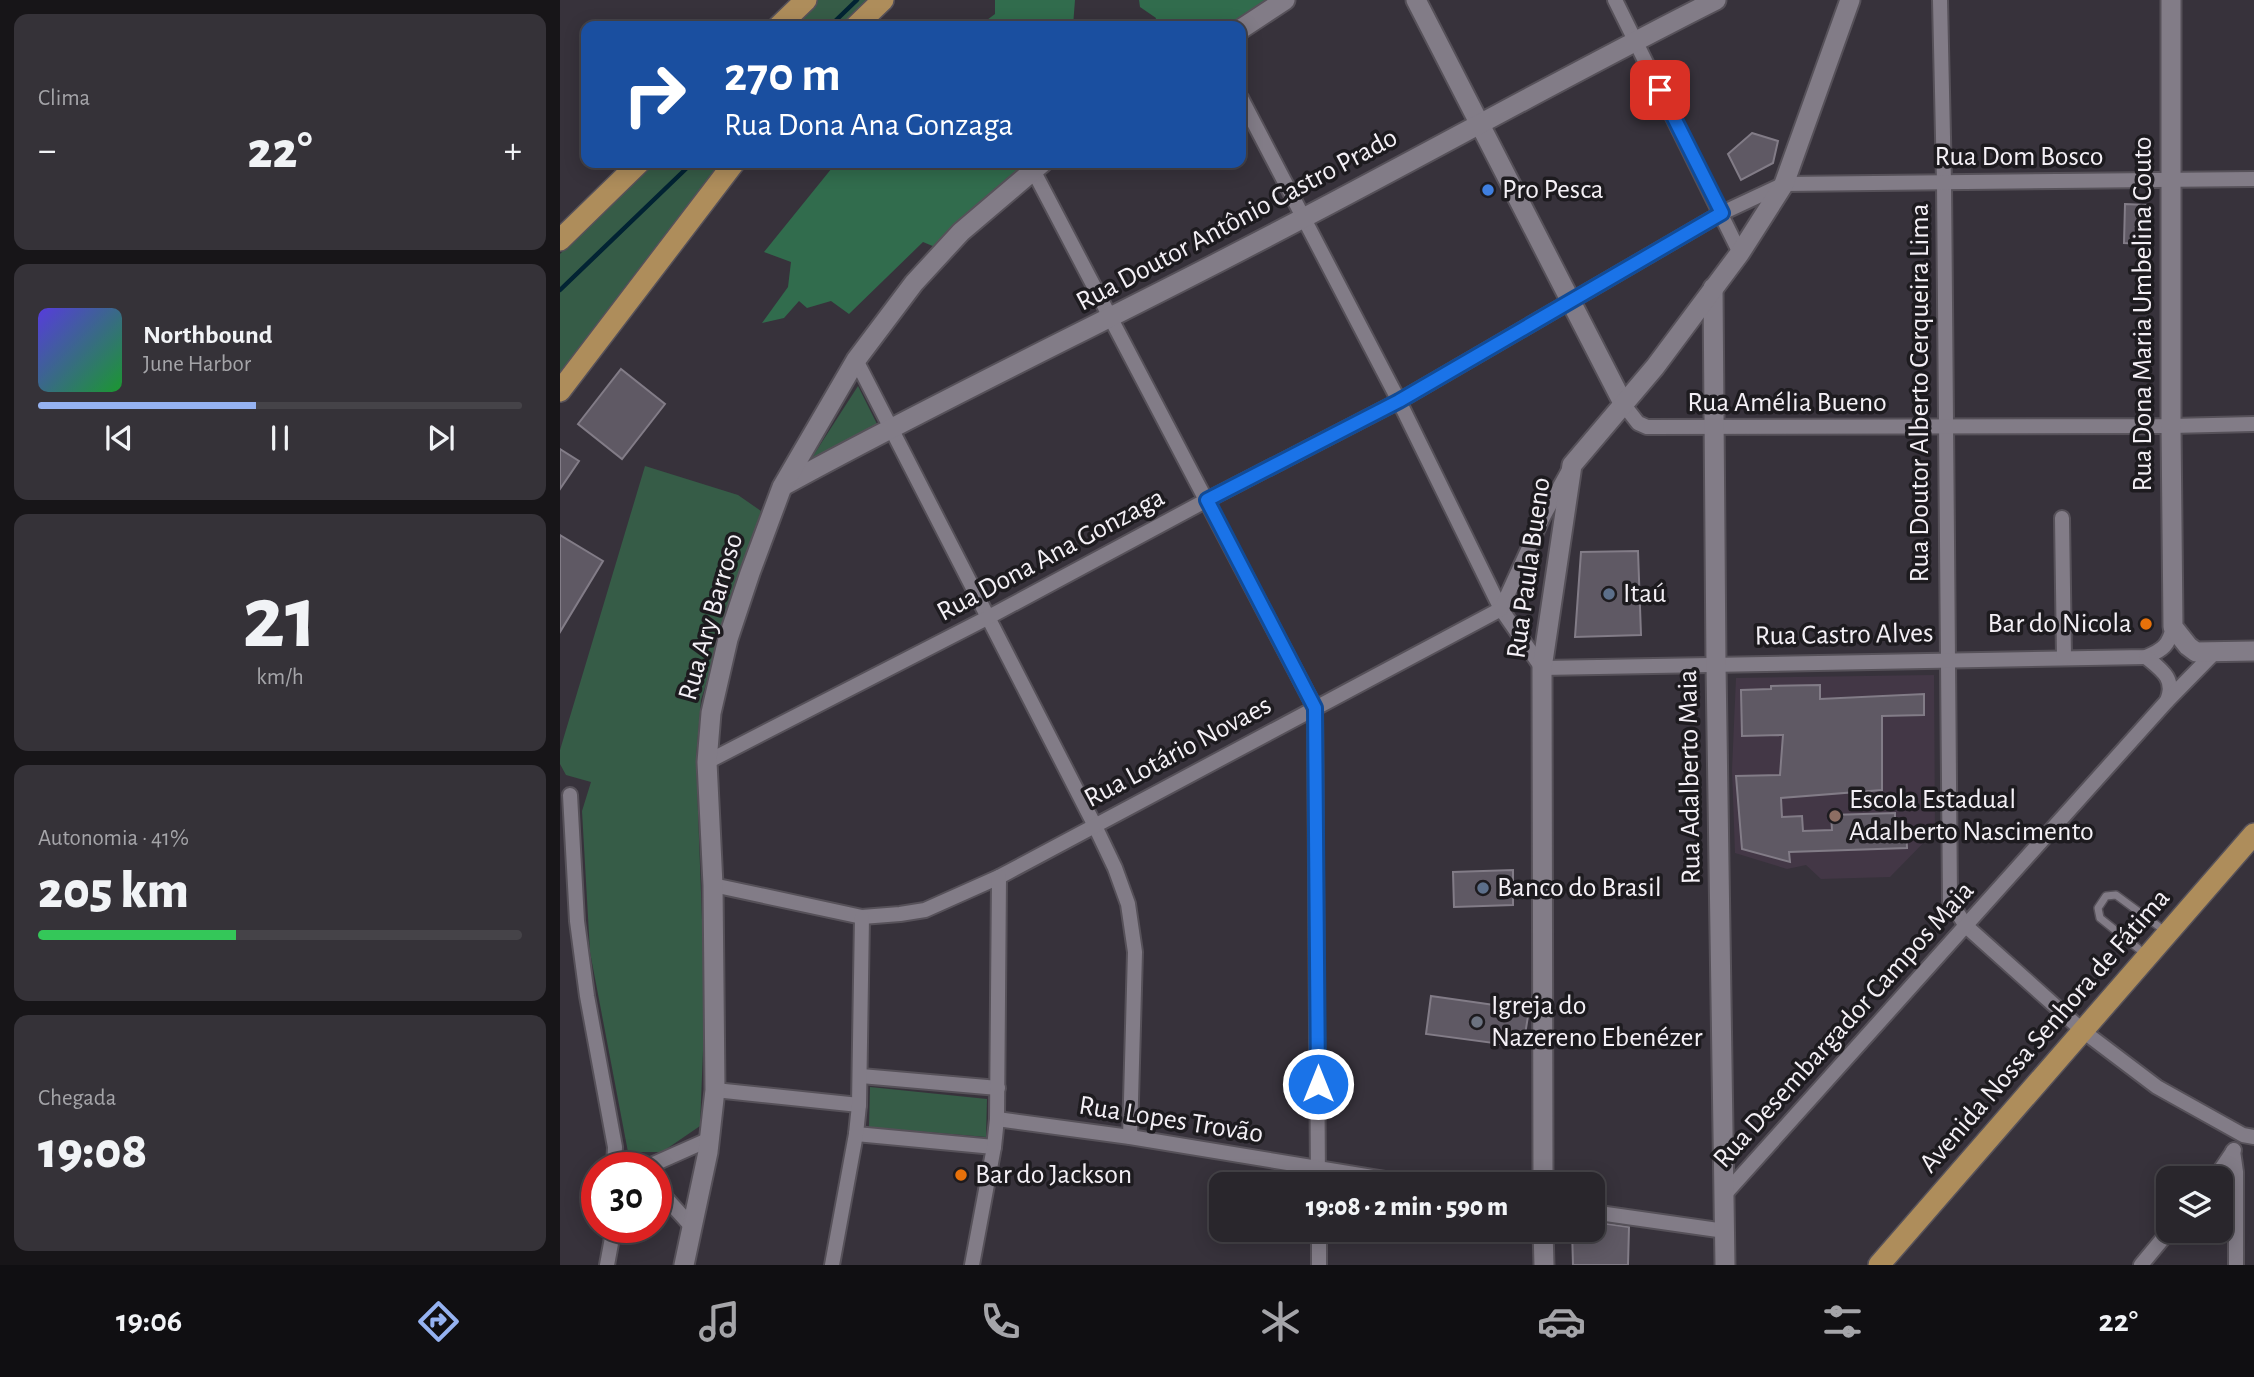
<!DOCTYPE html>
<html lang="pt">
<head>
<meta charset="utf-8">
<style>
  :root { --surface:#29262c; --page:#353238; --text:#f1f3f6; --muted:#a5a5a9; --line:#454348; --accent:#95b2f1 }
  body { margin:0; font-family:"Alegreya Sans",sans-serif; background:var(--page); color:var(--text); height:100vh; display:flex; flex-direction:column; font-size:26px; white-space:nowrap }
  * { box-sizing:border-box; margin:0 }
  p { font-size:23px; color:var(--muted) }
  .icon { flex:none; width:38px; height:38px; fill:none; stroke:currentColor; stroke-width:2; stroke-linecap:round; stroke-linejoin:round }
  .map { position:relative; flex:1; overflow:hidden }
  .details { display:flex; flex-direction:column; gap:14px; padding:14px; background:#171518; width:560px }
  .details>* { flex:none }
  .hud { position:absolute; left:21px; top:21px; width:665px; height:147px; border-radius:14px; box-shadow:0 4px 18px #0003,0 0 0 2px var(--line); background:#1a4fa0; color:#fff; overflow:hidden }
  .fabs { position:absolute; left:1596px; top:1166px; display:grid; gap:14px }
  .fabs a { display:grid; place-items:center; width:77px; height:77px; border-radius:14px; background:var(--surface); box-shadow:0 4px 18px #0003,0 0 0 2px var(--line); font-size:35px }
  .speed { position:absolute; left:21px; top:1152px; display:flex; gap:14px; font-size:35px; font-weight:700; text-align:center }
  .speed>* { display:grid; place-content:center; width:91px; height:91px; border-radius:50%; background:var(--surface); box-shadow:0 4px 18px #0003,0 0 0 2px var(--line); line-height:1 }
  .speed .limit { border:10px solid #d22; background:#fff; color:#111 }
  .pin { position:absolute; display:grid; place-items:center; width:60px; height:60px; color:#fff; margin:-30px; border-radius:14px; box-shadow:0 4px 10px #0006 }
  .me { position:absolute; width:77px; margin:-38px; rotate:0deg; stroke-linejoin:round; filter:drop-shadow(0 0 5px #0008) }
  .turn { display:flex; align-items:center; gap:24px; height:147px; padding:0 28px; font-size:32px }
  .turn .icon { width:91px; height:91px; stroke-width:2.5 }
  .turn b { display:block; font-size:49px; line-height:60px }
  .big { font-size:52px; font-weight:800; line-height:1.1 }
  .details .tile { flex:1; display:flex; flex-direction:column; justify-content:center; gap:10px; min-width:0; padding:0 24px; border-radius:14px; background:var(--page) }
  .details .dial { align-items:center; gap:0 }
  .dial b { font-size:91px; line-height:1 }
  .song { display:flex; align-items:center; gap:21px }
  .cover { width:84px; height:84px; border-radius:10px; background:linear-gradient(135deg,hsl(250 70% 55%),hsl(130 70% 35%)) }
  .played { height:7px; border-radius:4px; background:linear-gradient(90deg,var(--accent) 45%,var(--line) 45%) }
  .keys { display:flex; justify-content:space-around; direction:ltr }
  .heat { display:flex; justify-content:space-between; align-items:center; font-size:38px; direction:ltr }
  .charge { height:10px; border-radius:5px; background:linear-gradient(90deg,#34c759 41%,var(--line) 0) }
  .trip { position:absolute; left:649px; top:1172px; width:396px; height:70px; border-radius:14px; background:var(--surface); box-shadow:0 4px 18px #0003,0 0 0 2px var(--line); font-weight:800; line-height:70px; text-align:center }
  .menu { display:flex; height:112px; justify-content:space-around; align-items:center; background:#100f12; color:var(--muted) }
  .menu .icon { width:49px; height:49px }
  .menu .active { color:var(--accent) }
  .menu b { font-size:32px; color:var(--text) }
  main { display:flex; flex:1; min-height:0 }
  .map>svg:first-child { display:block }
  .education { fill:#433746 }
  .green { fill:#365c47 }
  .forest { fill:#316c4d }
  .lines { fill:none; stroke-linecap:round; stroke-linejoin:round }
  .stream { stroke:#022333; stroke-width:4.5 }
  .building { fill:#5f5964; stroke:#827c87; stroke-width:2 }
  .lane-casing { stroke:#565159; stroke-width:10 }
  .street-casing { stroke:#565159; stroke-width:18 }
  .secondary-casing { stroke:#565159; stroke-width:23 }
  .primary-casing { stroke:#565159; stroke-width:24 }
  .lane { stroke:#827c87; stroke-width:7 }
  .street { stroke:#827c87; stroke-width:14 }
  .secondary { stroke:#827c87; stroke-width:19 }
  .primary { stroke:#ae8d5b; stroke-width:21 }
  .route-casing { stroke:#114b97; stroke-width:18 }
  .route { stroke:#1a73e8; stroke-width:12 }
  .shop-dot { fill:#3f7fe0; stroke:#1d1b1f; stroke-width:2.5 }
  .service-dot { fill:#5c6f8a; stroke:#1d1b1f; stroke-width:2.5 }
  .food-dot { fill:#e8710a; stroke:#1d1b1f; stroke-width:2.5 }
  .education-dot { fill:#8d6e63; stroke:#1d1b1f; stroke-width:2.5 }
  .worship-dot { fill:#6b7280; stroke:#1d1b1f; stroke-width:2.5 }
  .labels { text-anchor:middle; dominant-baseline:central; stroke-width:7; stroke-linejoin:round; paint-order:stroke }
  .street-label { font-size:28px; fill:#f4f0f6; stroke:#1d1b1f }
  .poi-label { font-size:28px; fill:#f4f0f6; stroke:#1d1b1f; text-anchor:start }
</style>
</head>
<body>
<main>
<section class="details">
<div class="tile"><p>Clima</p>
<div class="heat"><a>−</a><b class="big">22°</b><a>+</a></div>
</div>
<div class="tile">
<div class="song"><i class="cover"></i><div><b>Northbound</b><p>June Harbor</p></div></div>
<div class="played"></div>
<div class="keys"><svg class="icon" aria-label="previous" viewBox="0 0 24 24"><path d="M18 5L8 12l10 7zM5 5v14"/></svg><svg class="icon" aria-label="pause" viewBox="0 0 24 24"><path d="M8 5v14M16 5v14"/></svg><svg class="icon" aria-label="next" viewBox="0 0 24 24"><path d="M6 5l10 7-10 7zM19 5v14"/></svg></div>
</div>
<div class="tile dial"><b>21</b><p>km/h</p></div>
<div class="tile"><p>Autonomia · 41%</p><b class="big">205 km</b><div class="charge"></div></div>
<div class="tile"><p>Chegada</p><b class="big">19:08</b></div>
</section>
<div class="map">
<svg width="1694" height="1265" viewBox="0 0 1694 1265">
  <rect width="100%" height="100%" fill="#37323b"/>
  <path class="education" d="M1374,675L1375,831L1330,877L1261,879L1246,865L1227,869L1175,853L1172,770L1176,678Z"/>
  <g class="green">
    <path d="M258,0H311L284,26H232Z"/>
    <path d="M93,163H162L70,280L0,377V254Z"/>
    <path d="M298,386L318,426L251,459Z"/>
    <path d="M85,466L178,495L201,511L141,700L136,757L145,1001L140,1126L102,1152H68L30,952L22,811L31,782L6,775L0,764V750Z"/>
    <path d="M310,1087L427,1099L426,1137L309,1127Z"/>
  </g>
  <g class="forest">
    <path d="M435,0H515L513,26H419L435,14Z"/>
    <path d="M579,0H721L681,26H594L596,18L580,7Z"/>
    <path d="M276,163H470L375,247L363,242L289,314L271,301L247,308L239,301L224,318L202,323L228,287L231,262L204,252Z"/>
  </g>
  <g class="lines">
    <g class="stream">
      <path d="M270,26L297,0"/>
      <path d="M0,290L132,163"/>
    </g>
  </g>
  <g class="building">
    <path d="M1192,133L1218,141L1213,163L1181,180L1168,154Z"/>
    <path d="M1565,204L1586,205L1585,244L1564,243Z"/>
    <path d="M61,369L105,404L62,459L18,424Z"/>
    <path d="M0,449L19,461L0,489Z"/>
    <path d="M0,535L43,561L0,632Z"/>
    <path d="M1078,551L1081,635L1015,637L1021,552Z"/>
    <path d="M1260,685V699L1364,694V715L1322,716V790L1221,798L1222,817L1242,816L1243,831L1272,830L1271,815L1335,813V827H1346L1347,848L1229,852L1230,862L1182,849L1176,776L1220,775L1223,735L1182,736L1181,690L1211,689V686Z"/>
    <path d="M953,870V905L894,907L893,872Z"/>
    <path d="M871,996L969,1010L963,1047L866,1034Z"/>
    <path d="M1041,1223L1069,1227L1068,1265H1013L1012,1230H1032V1224Z"/>
  </g>
  <g class="lines">
    <defs>
      <path id="lane" d="M1585,954L1540,918L1538,908L1546,896L1556,895L1605,931"/>
      <g id="street">
        <path d="M1055,0L1180,253"/>
        <path d="M1380,0L1384,182L1390,901L1406,926L1523,1031L1597,1087L1683,1135L1694,1137"/>
        <path d="M681,98L839,401L941,609L982,668L1586,657C1603,650 1609,645 1613,627"/>
        <path d="M473,170L755,708L758,1185"/>
        <path d="M296,360L534,824L555,868L568,904L575,952L570,1137"/>
        <path d="M1064,405L1078,423L1087,427L1611,426L1694,424"/>
        <path d="M1502,518L1504,658"/>
        <path d="M1586,657C1602,670 1616,679 1607,701"/>
        <path d="M147,762L427,618L647,500L839,401L1162,213L1224,184L1694,179"/>
        <path d="M10,795L17,921L27,996L55,1147L54,1167"/>
        <path d="M153,885L302,917L340,914L365,910L439,877L941,609L983,517L1008,472"/>
        <path d="M301,1076L438,1088"/>
        <path d="M155,1090L299,1105"/>
        <path d="M437,1119L570,1137L861,1185"/>
        <path d="M296,1134L434,1147"/>
        <path d="M1673,1151L1676,1172V1265"/>
        <path d="M54,1164L68,1167"/>
        <path d="M87,1167L150,1139"/>
        <path d="M1655,1178L1674,1150"/>
        <path d="M96,1187L133,1228"/>
        <path d="M1165,1194L1607,701L1654,653"/>
        <path d="M1032,1212L1165,1231"/>
        <path d="M759,1230V1265"/>
        <path d="M47,1265L54,1227"/>
        <path d="M272,1265L296,1134L299,1105L302,917"/>
        <path d="M412,1265L434,1147L437,1119L439,877"/>
        <path d="M1581,1265L1610,1230"/>
      </g>
      <g id="secondary">
        <path d="M856,0L1064,405"/>
        <path d="M1611,0V426L1613,627L1628,646L1636,652L1694,651"/>
        <path d="M681,29L725,0"/>
        <path d="M1153,288L1156,665L1165,1265"/>
        <path d="M223,486C374,403 530,329 684,249C842,168 997,80 1156,0"/>
        <path d="M983,1185L982,668L1012,465L1095,367L1180,253L1224,184L1290,0"/>
        <path d="M983,1230L984,1265"/>
        <path d="M124,1265L148,1152L155,1090L153,885L147,762L151,713L168,639L190,573L222,487L296,360L354,283L401,232L482,163"/>
      </g>
      <g id="primary">
        <path d="M219,26L246,0"/>
        <path d="M296,26L323,0"/>
        <path d="M0,240L79,163"/>
        <path d="M0,391L174,163"/>
        <path d="M1319,1265L1694,834"/>
      </g>
    </defs>
    <use href="#lane" class="lane-casing"/>
    <use href="#street" class="street-casing"/>
    <use href="#secondary" class="secondary-casing"/>
    <use href="#primary" class="primary-casing"/>
    <use href="#lane" class="lane"/>
    <use href="#street" class="street"/>
    <use href="#secondary" class="secondary"/>
    <use href="#primary" class="primary"/>
  </g>
  <g class="lines">
    <defs>
      <path id="route" d="M758,1084L755,708L647,500L839,401L1162,213L1100,90"/>
    </defs>
    <use href="#route" class="route-casing"/>
    <use href="#route" class="route"/>
  </g>
  <circle class="shop-dot" cx="928" cy="190" r="7"/>
  <g class="service-dot">
    <circle cx="1049" cy="594" r="7"/>
    <circle cx="923" cy="888" r="7"/>
  </g>
  <g class="food-dot">
    <circle cx="1586" cy="624" r="7"/>
    <circle cx="401" cy="1175" r="7"/>
  </g>
  <circle class="education-dot" cx="1275" cy="816" r="7"/>
  <circle class="worship-dot" cx="917" cy="1022" r="7"/>
  <g class="labels">
    <g class="street-label">
      <text x="1459" y="157">Rua Dom Bosco</text>
      <text transform="translate(677 220) rotate(-28)">Rua Doutor Antônio Castro Prado</text>
      <text transform="translate(1583 314) rotate(-90)">Rua Dona Maria Umbelina Couto</text>
      <text transform="translate(1360 393) rotate(-90)">Rua Doutor Alberto Cerqueira Lima</text>
      <text x="1227" y="403">Rua Amélia Bueno</text>
      <text transform="translate(491 555) rotate(-28)">Rua Dona Ana Gonzaga</text>
      <text transform="translate(969 568) rotate(-82)">Rua Paula Bueno</text>
      <text transform="translate(151 617) rotate(-74)">Rua Ary Barroso</text>
      <text transform="translate(1284 635) rotate(-1)">Rua Castro Alves</text>
      <text transform="translate(618 752) rotate(-28)">Rua Lotário Novaes</text>
      <text transform="translate(1130 777) rotate(-91)">Rua Adalberto Maia</text>
      <text transform="translate(1284 1025) rotate(-48)">Rua Desembargador Campos Maia</text>
      <text transform="translate(1485 1031) rotate(-49)">Avenida Nossa Senhora de Fátima</text>
      <text transform="translate(611 1120) rotate(9)">Rua Lopes Trovão</text>
    </g>
    <g class="poi-label">
      <text x="942" y="190">Pro Pesca</text>
      <text x="1063" y="594">Itaú</text>
      <text x="1572" y="624" text-anchor="end">Bar do Nicola</text>
      <text x="1289" y="800">Escola Estadual<tspan x="1289" dy="32">Adalberto Nascimento</tspan></text>
      <text x="937" y="888">Banco do Brasil</text>
      <text x="931" y="1006">Igreja do<tspan x="931" dy="32">Nazereno Ebenézer</tspan></text>
      <text x="415" y="1175">Bar do Jackson</text>
    </g>
  </g>
</svg>
<div class="fabs">
<a><svg class="icon" aria-label="layers" viewBox="0 0 24 24"><path d="M12 4l9 5-9 5-9-5zM3 14l9 5 9-5"/></svg></a>
</div>
<div class="speed"><div class="limit">30</div></div>
<div class="pin" style="left:1100px;top:90px;background:#d93025"><svg class="icon" aria-label="arrive" viewBox="0 0 24 24"><path d="M6 21V4h12l-3 4 3 4H6"/></svg></div>
<svg class="me" style="left:758px;top:1084px" viewBox="-20 -20 40 40"><circle r="17" fill="#1a73e8" stroke="#fff" stroke-width="3"/><path d="M0-11L8 9 0 5-8 9z" fill="#fff"/></svg>
<div class="trip">19:08 · 2 min · 590 m</div>
<div class="hud">
<div class="turn"><svg class="icon" aria-label="right" viewBox="0 0 24 24"><path d="M7 20v-9h11M14 6l5 5-5 5"/></svg><div><b>270 m</b>Rua Dona Ana Gonzaga</div></div>
</div>
</div>
</main>
<nav class="menu">
<b>19:06</b>
<svg class="icon active" aria-label="directions" viewBox="0 0 24 24"><path d="M12 3l9 9-9 9-9-9zM9 14v-3h6M13 9l2 2-2 2"/></svg>
<svg class="icon" aria-label="music" viewBox="0 0 24 24"><path d="M9 18V5l10-2v13"/><circle cx="6" cy="18" r="3"/><circle cx="16" cy="16" r="3"/></svg>
<svg class="icon" aria-label="phone" viewBox="0 0 24 24"><path d="M5 4h4l2 5-3 2q2 4 5 5l2-3 5 2v4C11 20 4 13 5 4z"/></svg>
<svg class="icon" aria-label="climate" viewBox="0 0 24 24"><path d="M12 3v18M4 7l16 10M4 17L20 7"/></svg>
<svg class="icon" aria-label="car" viewBox="0 0 24 24"><path d="M5 17H2v-5l4-1 3-4h7l3 4 3 1v5h-3M9 17h6M6 11h13"/><circle cx="7" cy="17" r="2"/><circle cx="17" cy="17" r="2"/></svg>
<svg class="icon" aria-label="filters" viewBox="0 0 24 24"><path d="M4 7h16M4 17h16"/><circle cx="9" cy="7" r="2"/><circle cx="15" cy="17" r="2"/></svg>
<b>22°</b>
</nav>
</body>
</html>
